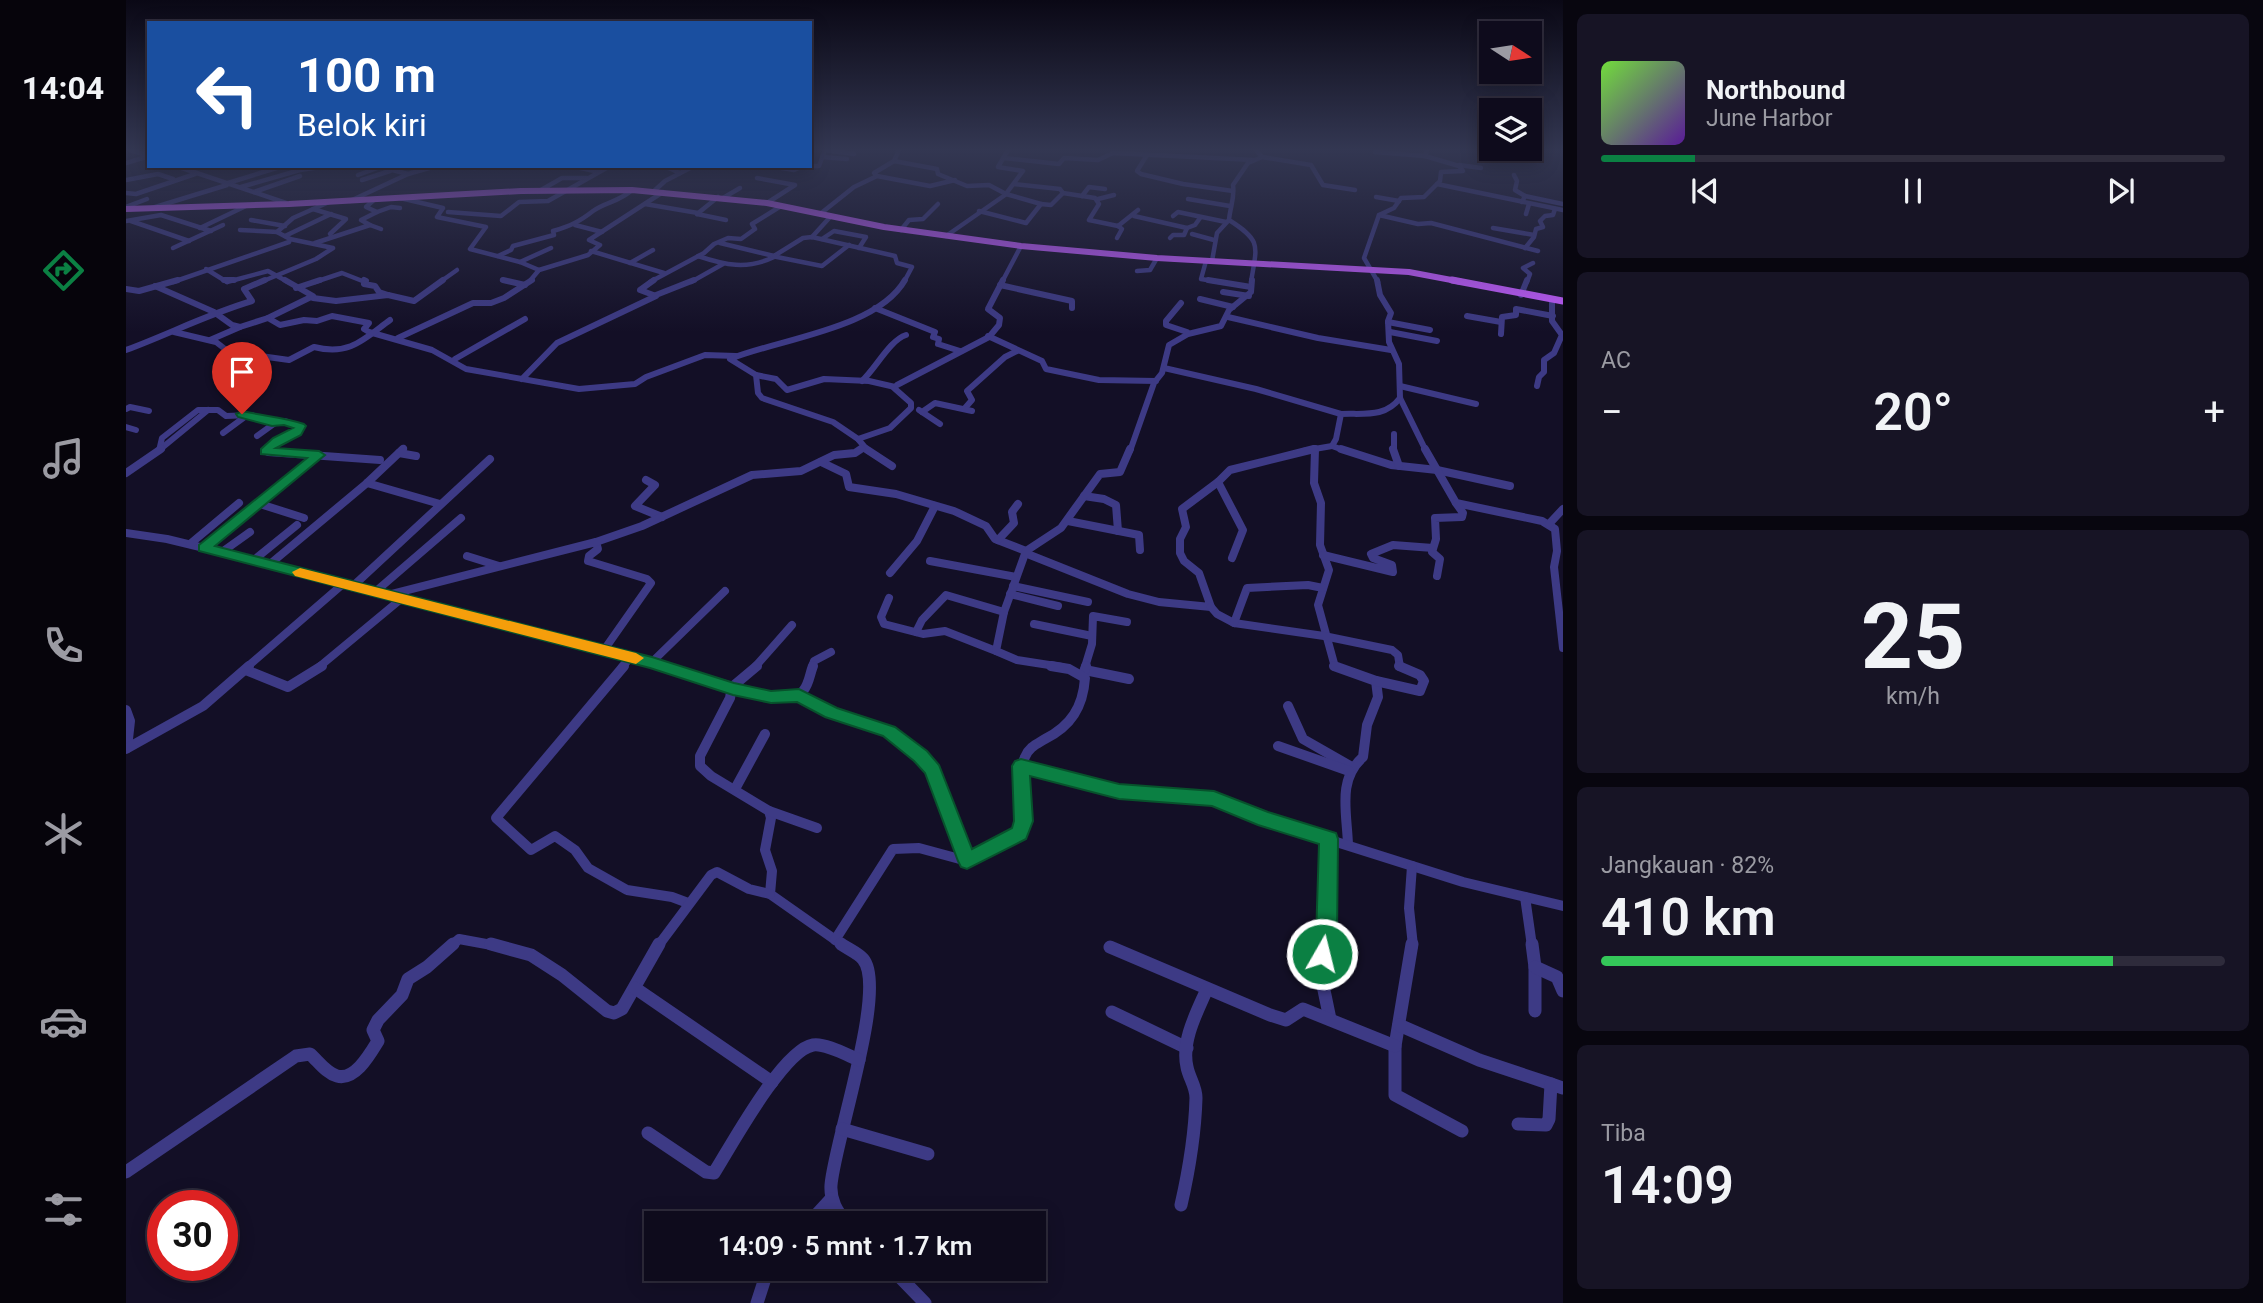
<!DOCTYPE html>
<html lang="id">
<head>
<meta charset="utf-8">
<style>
  :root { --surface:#0e0b1c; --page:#171425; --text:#f1f3f6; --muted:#9b9ba3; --line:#2e2b3b; --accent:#0b8043 }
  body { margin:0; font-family:Roboto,sans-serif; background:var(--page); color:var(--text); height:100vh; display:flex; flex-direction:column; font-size:26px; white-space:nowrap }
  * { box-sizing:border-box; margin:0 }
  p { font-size:23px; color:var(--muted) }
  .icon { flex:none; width:38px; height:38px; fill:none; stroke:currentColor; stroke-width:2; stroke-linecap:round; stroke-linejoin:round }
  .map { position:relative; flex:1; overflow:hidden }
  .drawer { display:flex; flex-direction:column; gap:14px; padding:14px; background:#08060f; width:700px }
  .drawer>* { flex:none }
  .hud { position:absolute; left:21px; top:21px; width:665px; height:147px; border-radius:0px; box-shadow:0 4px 18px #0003,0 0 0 2px var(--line); background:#1a4fa0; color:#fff; overflow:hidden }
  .needle { width:46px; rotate:102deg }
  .fabs { position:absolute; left:1353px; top:21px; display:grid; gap:14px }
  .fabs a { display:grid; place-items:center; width:63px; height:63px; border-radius:0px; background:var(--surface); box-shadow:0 4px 18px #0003,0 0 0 2px var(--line); font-size:35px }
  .speed { position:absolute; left:21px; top:1190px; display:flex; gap:14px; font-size:35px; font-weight:700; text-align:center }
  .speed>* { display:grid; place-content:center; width:91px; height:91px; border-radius:50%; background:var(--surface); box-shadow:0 4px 18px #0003,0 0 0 2px var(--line); line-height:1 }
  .speed .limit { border:10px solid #d22; background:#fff; color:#111 }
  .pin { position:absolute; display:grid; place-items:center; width:60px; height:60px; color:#fff; margin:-72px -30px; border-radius:50% 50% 50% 0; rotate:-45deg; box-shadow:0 0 7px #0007 }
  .pin .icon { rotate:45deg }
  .me { position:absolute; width:77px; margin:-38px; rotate:8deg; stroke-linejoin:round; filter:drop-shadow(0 0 5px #0008) }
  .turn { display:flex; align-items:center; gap:24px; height:147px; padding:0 35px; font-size:32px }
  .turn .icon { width:91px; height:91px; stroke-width:2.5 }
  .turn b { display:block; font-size:49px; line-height:60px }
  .big { font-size:52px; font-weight:600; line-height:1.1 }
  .drawer .tile { flex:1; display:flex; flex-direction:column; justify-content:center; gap:10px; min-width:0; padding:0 24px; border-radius:10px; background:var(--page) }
  .drawer .dial { align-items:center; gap:0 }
  .dial b { font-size:91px; line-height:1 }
  .song { display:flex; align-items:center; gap:21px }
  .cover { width:84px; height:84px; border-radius:10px; background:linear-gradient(135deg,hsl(100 70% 55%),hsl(270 70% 35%)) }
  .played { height:7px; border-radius:4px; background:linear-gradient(90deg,var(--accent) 15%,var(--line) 15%) }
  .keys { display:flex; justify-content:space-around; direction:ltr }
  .heat { display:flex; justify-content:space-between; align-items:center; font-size:38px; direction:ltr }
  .charge { height:10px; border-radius:5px; background:linear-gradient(90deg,#34c759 82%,var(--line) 0) }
  .trip { position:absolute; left:518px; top:1211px; width:402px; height:70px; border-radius:0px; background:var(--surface); box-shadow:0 4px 18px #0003,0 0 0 2px var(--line); font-weight:600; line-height:70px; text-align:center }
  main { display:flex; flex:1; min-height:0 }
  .tabs { display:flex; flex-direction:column; width:126px; justify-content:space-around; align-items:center; background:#06040b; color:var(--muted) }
  .tabs .icon { width:49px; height:49px }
  .tabs .active { color:var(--accent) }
  .tabs b { font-size:32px; color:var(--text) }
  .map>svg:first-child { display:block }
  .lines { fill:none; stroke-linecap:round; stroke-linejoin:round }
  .minor-far4 { stroke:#3d3a85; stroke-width:4.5 }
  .minor-far3 { stroke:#3d3a85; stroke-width:6 }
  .minor-far2 { stroke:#3d3a85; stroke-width:8 }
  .minor-far1 { stroke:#3d3a85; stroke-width:10 }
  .minor { stroke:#3d3a85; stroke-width:13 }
  .major-far1 { stroke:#c25bff; stroke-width:6 }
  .major { stroke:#c25bff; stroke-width:7 }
  .route { fill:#0b8043; stroke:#07532c; stroke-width:2 }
  .slow { fill:#f59e0b }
</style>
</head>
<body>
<main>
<nav class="tabs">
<b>14:04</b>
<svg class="icon active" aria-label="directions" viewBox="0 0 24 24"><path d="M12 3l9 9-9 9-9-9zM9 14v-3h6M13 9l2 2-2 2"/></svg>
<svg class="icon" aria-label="music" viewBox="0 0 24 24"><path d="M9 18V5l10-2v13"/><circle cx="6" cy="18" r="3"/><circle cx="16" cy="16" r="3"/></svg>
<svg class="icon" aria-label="phone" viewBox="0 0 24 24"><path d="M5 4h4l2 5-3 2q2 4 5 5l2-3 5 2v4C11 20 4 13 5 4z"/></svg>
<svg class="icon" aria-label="climate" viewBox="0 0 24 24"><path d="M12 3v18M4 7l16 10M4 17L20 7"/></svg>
<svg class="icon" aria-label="car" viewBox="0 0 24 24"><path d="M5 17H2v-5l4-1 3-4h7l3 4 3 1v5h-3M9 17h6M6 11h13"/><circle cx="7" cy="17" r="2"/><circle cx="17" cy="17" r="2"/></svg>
<svg class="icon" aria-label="filters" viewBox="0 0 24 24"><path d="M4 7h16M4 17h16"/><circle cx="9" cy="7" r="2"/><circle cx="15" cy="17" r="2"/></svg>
</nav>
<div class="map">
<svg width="1437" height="1303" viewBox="0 0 1437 1303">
  <rect width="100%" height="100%" fill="#130f26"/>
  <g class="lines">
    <g class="minor-far4">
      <path d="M4,150L23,156"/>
      <path d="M699,150L728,154"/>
      <path d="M1249,152L1299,156"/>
      <path d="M1021,155L1011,171L1015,174L1057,184L1107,191"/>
      <path d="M696,157L721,159"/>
      <path d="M1136,157L1185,165L1197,185L1229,190"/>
      <path d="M878,158L933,164L938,158L972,160L987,153L1128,160"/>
      <path d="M768,161L811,169L812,174L841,186L863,185L880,194L915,204"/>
      <path d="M0,163L23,156"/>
      <path d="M1333,165L1355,168"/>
      <path d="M50,166L163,204"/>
      <path d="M328,166L349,168"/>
      <path d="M538,166L554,173"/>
      <path d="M644,166L668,170L677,166"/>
      <path d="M680,166H693L699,150"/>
      <path d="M450,167L473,172"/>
      <path d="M232,175L254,167L282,174"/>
      <path d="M1388,175L1391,181L1389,190L1399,196"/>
      <path d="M751,176L804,186L829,180"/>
      <path d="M631,178L669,185L641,203"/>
      <path d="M0,180L32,174L47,179"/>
      <path d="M236,180L264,171"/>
      <path d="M102,183L157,166"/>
      <path d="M888,184L934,189L937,193L969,198L973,204L963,220L992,226L1012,210"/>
      <path d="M1311,184L1437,210"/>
      <path d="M115,187L174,170L201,166"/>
      <path d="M415,190L436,178H461"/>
      <path d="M528,191L539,181L568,166"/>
      <path d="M128,192L174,176"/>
      <path d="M0,193L10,194L69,174"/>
      <path d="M956,196L963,187L979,189"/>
      <path d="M1250,197L1273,201"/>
      <path d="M274,198L317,208L311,217L360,227L344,249L394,262L413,270L403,282"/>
      <path d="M597,198L614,188"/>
      <path d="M972,199L988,195"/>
      <path d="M1062,199L1104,206"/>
      <path d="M224,201L282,174L310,166"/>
      <path d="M1396,202L1399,196L1437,204"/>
      <path d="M519,204L572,213"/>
      <path d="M0,207L21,199"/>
      <path d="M26,208L101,185"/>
      <path d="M187,209L220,219L204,234"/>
      <path d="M853,211L900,223L915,204L925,205L937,193"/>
      <path d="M251,212L265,207L274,208"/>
      <path d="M322,212L375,216L393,202L422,201L484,166"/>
      <path d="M571,214L600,220"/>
      <path d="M571,214L592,197"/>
      <path d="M694,214L728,187L751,176L748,173L768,161L773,150"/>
      <path d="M1400,214L1403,204"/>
      <path d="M1253,215L1292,224L1305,223L1412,251"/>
      <path d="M1008,216L1061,228L1069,225L1074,218"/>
      <path d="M1047,216L1052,212L1100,222"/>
      <path d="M125,220L159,226"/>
      <path d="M0,221L35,215L85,231"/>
      <path d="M5,221L63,241"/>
      <path d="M244,225L255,229"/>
      <path d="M449,225L476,232"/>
      <path d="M74,228L122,205"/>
      <path d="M1367,228L1408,235"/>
      <path d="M114,230L152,232"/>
      <path d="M775,230L783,220L797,219L812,204"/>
      <path d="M1066,234L1088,240"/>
      <path d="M159,236L205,214"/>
      <path d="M820,236L879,195L897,171L872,167L882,150"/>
      <path d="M686,237L705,216"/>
      <path d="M991,238L996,229L992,226"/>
      <path d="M1044,238L1047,235H1058L1061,228"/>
      <path d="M696,239L708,231L740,237L733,248"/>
      <path d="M189,243L244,225L235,220L251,212L240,207L249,199"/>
      <path d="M594,243L648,256L677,238L686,237L769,256L771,263L786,267L778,282"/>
      <path d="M47,248L97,225"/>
      <path d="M1399,248L1408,237L1410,229L1417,227L1414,221L1419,216L1427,215L1429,209"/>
      <path d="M465,251L538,273"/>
      <path d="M372,256L385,250L387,246L428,235L427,231C444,226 453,222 467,211C479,202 493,202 506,190"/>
      <path d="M572,256C599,265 621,270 648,257"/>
      <path d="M646,256L696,266L723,245"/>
      <path d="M1080,261L1075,279L1093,282"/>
      <path d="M1086,261L1091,233L1102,221"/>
      <path d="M394,262L425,248"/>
      <path d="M504,263L527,250"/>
      <path d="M80,269L101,282"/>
      <path d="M413,270L462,255L474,245L463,240L537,192"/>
      <path d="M1011,271L1024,270L1031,258"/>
      <path d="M376,280L385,282"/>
      <path d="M47,282L163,242L164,239L151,232L167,218L203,202"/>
      <path d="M101,282L142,271L162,282"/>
      <path d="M135,282L190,259L207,248L164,239"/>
      <path d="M189,282L216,273L239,282"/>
      <path d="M314,282L331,270"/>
      <path d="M524,282L578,253L588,244L602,238L615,239L629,229L626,224L655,206"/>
      <path d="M565,282L597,264"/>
      <path d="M876,282L895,246"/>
      <path d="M1125,282C1131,245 1136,241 1103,220C1104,207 1109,198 1107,185L1122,163L1136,157L1130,150"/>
      <path d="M1252,282L1238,258L1253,215L1268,208L1275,198L1298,197L1314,181L1315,172L1337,171L1333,166L1299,156L1301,150"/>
      <path d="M1401,282L1404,274L1397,268L1407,263"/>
    </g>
    <g class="minor-far3">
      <path d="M98,280H108"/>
      <path d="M159,280L187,296L142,318L154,325L178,320L191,321L206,316L243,323L238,329L243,332L306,350L340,369L453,389L509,384L520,377L579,355L610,356"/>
      <path d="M238,280L240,281L238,284L249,286L253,292L262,295"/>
      <path d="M377,280L399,285"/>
      <path d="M1082,280L1125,287"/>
      <path d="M1251,280L1254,295L1265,313L1262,321L1263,342L1273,364L1274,398L1300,451"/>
      <path d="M874,285L946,301V308"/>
      <path d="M29,286L88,312L106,325L114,327L142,318"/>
      <path d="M170,288L194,280"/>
      <path d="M0,289L13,291L52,280"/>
      <path d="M1097,292L1123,296"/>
      <path d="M530,295L568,280"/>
      <path d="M1395,295L1401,280"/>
      <path d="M187,298L210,301L262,295L288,301L317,280"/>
      <path d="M1074,299L1107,307"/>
      <path d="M1055,303L1040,321V325L1061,332"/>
      <path d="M749,308L809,332L807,337L813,339L812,344L834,351"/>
      <path d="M1341,316L1375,322"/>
      <path d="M1102,317L1192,338L1265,350"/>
      <path d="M1262,322L1304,330"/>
      <path d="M48,332L90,342L99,349L113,353L163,360L188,347C223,356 237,340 264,320"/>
      <path d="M1264,332L1311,341"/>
      <path d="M1375,334L1376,317L1390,315V309L1427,316"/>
      <path d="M862,336L916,361L920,369L973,380L1030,381"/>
      <path d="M272,338L347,303H365L378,298L406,280"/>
      <path d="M84,340L114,327"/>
      <path d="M0,350C43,334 82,314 126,301L118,289L139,280"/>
      <path d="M329,359L399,319"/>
      <path d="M1038,368L1130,389L1215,414"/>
      <path d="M630,375L650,379L661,390L698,379L743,381L769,387"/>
      <path d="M396,379L431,343L530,296L514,290L528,280"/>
      <path d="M736,381C750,368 764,340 780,335"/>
      <path d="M1274,386L1350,404"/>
      <path d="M1411,386L1413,377L1418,372V360L1428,353L1436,335L1426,321V300"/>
      <path d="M839,408L846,400L841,391L879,357L891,351"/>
      <path d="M0,409L4,407L23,411"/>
      <path d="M793,410L814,424"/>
      <path d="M796,412L809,403L846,411"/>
      <path d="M0,427L10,430"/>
      <path d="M97,433L120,416"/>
      <path d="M131,436L149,423"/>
      <path d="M732,439L764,428L785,408V403L768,388L771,385L863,337L873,325L874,318L862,309L877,280"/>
      <path d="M1206,446L1220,451"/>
      <path d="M37,447L82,410"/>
      <path d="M33,451L36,438L72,410H92L100,416L126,415L135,420L149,423L159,421L173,426C165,438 150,439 143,451"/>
      <path d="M275,451L278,448"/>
      <path d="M732,451L737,447"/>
      <path d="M742,451L732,439L707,422L636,398L632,393L630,375L604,359C653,339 751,329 779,280"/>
      <path d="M1004,451L1028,383L1036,373L1043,345L1062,334L1095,326L1103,310L1125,292L1126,280"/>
      <path d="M1177,451L1206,446L1210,439L1215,414C1238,413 1259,418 1274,398"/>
      <path d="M1268,451V434"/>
    </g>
    <g class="minor-far2">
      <path d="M143,449L142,452L254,460"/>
      <path d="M740,449L766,466"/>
      <path d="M1189,449L1188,483L1195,503L1194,545L1203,570L1192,605L1209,667"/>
      <path d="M1215,449L1265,465L1311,470L1384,486"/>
      <path d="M1267,449L1273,466"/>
      <path d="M1299,449L1330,503L1416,521L1429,529L1431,551L1428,567L1437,648"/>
      <path d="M273,453L290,456"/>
      <path d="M695,462L720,474L723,487L770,494L828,511L860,526L869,539L900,551"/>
      <path d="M0,473L35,449"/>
      <path d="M520,480L529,485L509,506L536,517"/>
      <path d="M241,483L314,504"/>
      <path d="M958,496L978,499L990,505L992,531"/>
      <path d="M134,504L178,518"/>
      <path d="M942,521L1013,535L1014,550"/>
      <path d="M1423,524L1437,509"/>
      <path d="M0,533L41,539L144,564L543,667"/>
      <path d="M872,540L888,523L886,512L892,504"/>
      <path d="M470,542L472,549L463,556L462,561L521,579L525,583L478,650"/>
      <path d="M64,544L113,503"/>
      <path d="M78,548L193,455"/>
      <path d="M96,552L124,532"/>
      <path d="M899,553L1002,594L1033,602L1085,607L1073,573L1058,561L1054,553V539L1060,527L1056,509L1092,482"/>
      <path d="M1197,555L1267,572L1266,565L1247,558L1245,554L1267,545L1307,548"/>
      <path d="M341,556L373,566"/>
      <path d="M1106,558L1117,530L1092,482L1104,470L1188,449"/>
      <path d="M128,560L171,525"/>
      <path d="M804,561L890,577"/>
      <path d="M144,564L241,483L277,449"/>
      <path d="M764,573L791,541L809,506"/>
      <path d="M1311,576L1314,559L1306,552L1310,539L1309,518L1336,517L1337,513L1330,503"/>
      <path d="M887,586L962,602"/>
      <path d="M226,587L364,459"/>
      <path d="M249,592L335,518"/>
      <path d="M884,594L932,606"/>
      <path d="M262,595L470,542L516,526L626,475L675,471L708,455L729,453L735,449"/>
      <path d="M763,598L755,617L758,624L797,634L819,631L870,651"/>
      <path d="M1085,607L1091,614L1108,623L1198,636L1266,650L1272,655L1274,667"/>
      <path d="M1108,623L1121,588L1182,585L1197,588"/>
      <path d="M908,624L966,636"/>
      <path d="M790,632L796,620L820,595L878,612"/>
      <path d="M526,662L599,591"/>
      <path d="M121,667L217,584"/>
      <path d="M193,667L275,599"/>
      <path d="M496,667L505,657"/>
      <path d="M629,667L666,625"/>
      <path d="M686,667L688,661L705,652"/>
      <path d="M936,667L891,660L870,651L878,612L900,551L935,528L974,474L994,472L1004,449"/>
      <path d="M959,667L966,644L967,616L1001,622"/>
    </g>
    <g class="minor-far1">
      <path d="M498,666L370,818L405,850L429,836L449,850L462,868L501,890L546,897L562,903"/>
      <path d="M537,666L606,687L604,698L574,756V766L585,776L643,811L645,818L639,850L646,871L644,894L718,946"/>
      <path d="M1208,666L1250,681L1252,697L1241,725L1237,757C1211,780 1221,812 1222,845"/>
      <path d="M120,670L162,687L196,666"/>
      <path d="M959,670L1003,679"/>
      <path d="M957,675L960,666"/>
      <path d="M1250,681L1294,691L1298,681L1294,675L1273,666"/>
      <path d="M606,687L631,666"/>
      <path d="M607,689C622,692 666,704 677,691C683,685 684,673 687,666"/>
      <path d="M673,695L705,713L763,732L795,756L806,770L841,861"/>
      <path d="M1162,706L1177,739L1226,767"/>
      <path d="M0,710L4,721L1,748"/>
      <path d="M1152,746L1223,771"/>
      <path d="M0,749L77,706L123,666"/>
      <path d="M895,766L993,792L1088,798L1138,819L1337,882L1437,906"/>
      <path d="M609,789L639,734"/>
      <path d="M643,811L691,828"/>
      <path d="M1286,866L1283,908L1287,946"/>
      <path d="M1399,897L1406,946"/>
      <path d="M709,940L767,849L793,848L841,861L893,833C906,811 888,781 899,757C903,747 911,744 919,739C945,726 957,707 959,678L943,669L925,666"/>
      <path d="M325,946L333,939L371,946"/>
      <path d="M532,946L585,875L591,872L623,889L644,894"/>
      <path d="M1199,946L1203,839"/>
    </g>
    <g class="minor">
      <path d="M365,944L405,955L436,975L481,1011L488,1013L496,1009L533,944"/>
      <path d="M715,944C722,949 732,953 737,959C762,988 708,1143 705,1185C704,1201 711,1211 720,1223"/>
      <path d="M1199,944L1194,971L1204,1019"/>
      <path d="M1286,944L1269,1046V1095L1336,1131"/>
      <path d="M1406,944L1409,967V1011"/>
      <path d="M984,947L1144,1015L1160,1020L1177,1009L1269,1046"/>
      <path d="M1409,967L1431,977L1437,991"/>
      <path d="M509,988L646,1082"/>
      <path d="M986,1012L1061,1048"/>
      <path d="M1273,1025L1353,1060L1425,1084"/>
      <path d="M1392,1124L1420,1125L1423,1119L1425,1084L1437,1088"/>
      <path d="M716,1129L802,1154"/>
      <path d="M522,1133L580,1172L588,1173C605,1146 657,1050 687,1045C699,1043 721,1055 733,1060"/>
      <path d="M0,1172L170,1056L184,1054C192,1061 200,1073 211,1076C229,1081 244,1054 252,1041L247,1030L252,1020L276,995L282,979L301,967L327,944"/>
      <path d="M1055,1205C1063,1170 1069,1134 1070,1098C1070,1086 1063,1078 1061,1067C1055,1041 1071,1012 1081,989"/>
      <path d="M683,1223L705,1199"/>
      <path d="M766,1269L799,1303"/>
      <path d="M631,1303L642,1269"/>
    </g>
    <path class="major-far1" d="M0,209L163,204L395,191L506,190L641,203L758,227L895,246L1031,258L1283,272L1336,282"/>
    <path class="major" d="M1326,280L1437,301"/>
  </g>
  <linearGradient id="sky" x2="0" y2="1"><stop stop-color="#0a0815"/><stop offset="0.45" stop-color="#333752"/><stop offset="1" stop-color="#333752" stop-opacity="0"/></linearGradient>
  <rect width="1437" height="332" fill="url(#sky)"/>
  <path class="route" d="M116,411C137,416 158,417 178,424L180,426L175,435L150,448L193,451L199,455L89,546L526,657L608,683L645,691L673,689L711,708L769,727L801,751L813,765L846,849L886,828L888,821L886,766L889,761L895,759L993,784L1088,791L1142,812L1210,833L1212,839L1211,938L1203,961L1196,964L1189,961L1185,954L1190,938L1193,844L1132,825L1086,806L993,799L904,776L907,821L900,839L841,869L835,867L832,861L799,773L788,761L757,736L699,717L671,702L645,703L607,695L524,668L73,551V545L181,458L135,454V449L147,438L167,428L158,425L146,426L112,417L110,414Z"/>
  <path class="slow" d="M174,568L510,653L518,658L510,664L169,576L166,572Z"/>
</svg>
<div class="fabs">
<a><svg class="needle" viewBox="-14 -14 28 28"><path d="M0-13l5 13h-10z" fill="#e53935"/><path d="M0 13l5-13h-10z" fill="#9b9ba3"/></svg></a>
<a><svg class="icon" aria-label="layers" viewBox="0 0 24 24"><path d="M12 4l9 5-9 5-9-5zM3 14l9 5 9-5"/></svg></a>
</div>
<div class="speed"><div class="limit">30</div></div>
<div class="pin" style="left:116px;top:414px;background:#d93025"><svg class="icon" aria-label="arrive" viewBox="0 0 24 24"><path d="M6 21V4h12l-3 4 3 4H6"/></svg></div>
<svg class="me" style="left:1196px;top:954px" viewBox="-20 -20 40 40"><circle r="17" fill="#0b8043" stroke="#fff" stroke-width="3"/><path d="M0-11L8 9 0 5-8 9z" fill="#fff"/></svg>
<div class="trip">14:09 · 5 mnt · 1.7 km</div>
<div class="hud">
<div class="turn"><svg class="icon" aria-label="left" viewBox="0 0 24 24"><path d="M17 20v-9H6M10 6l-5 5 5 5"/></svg><div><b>100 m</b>Belok kiri</div></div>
</div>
</div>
<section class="drawer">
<div class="tile">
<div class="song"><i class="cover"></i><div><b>Northbound</b><p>June Harbor</p></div></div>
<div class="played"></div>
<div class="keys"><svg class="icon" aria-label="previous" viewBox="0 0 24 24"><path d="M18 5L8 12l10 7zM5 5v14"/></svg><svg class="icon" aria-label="pause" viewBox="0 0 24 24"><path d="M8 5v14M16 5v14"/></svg><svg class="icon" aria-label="next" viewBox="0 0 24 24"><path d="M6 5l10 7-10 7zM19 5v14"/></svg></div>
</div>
<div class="tile"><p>AC</p>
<div class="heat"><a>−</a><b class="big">20°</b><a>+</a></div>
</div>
<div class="tile dial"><b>25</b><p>km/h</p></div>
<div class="tile"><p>Jangkauan · 82%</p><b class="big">410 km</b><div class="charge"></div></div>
<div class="tile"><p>Tiba</p><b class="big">14:09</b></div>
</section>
</main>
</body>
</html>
